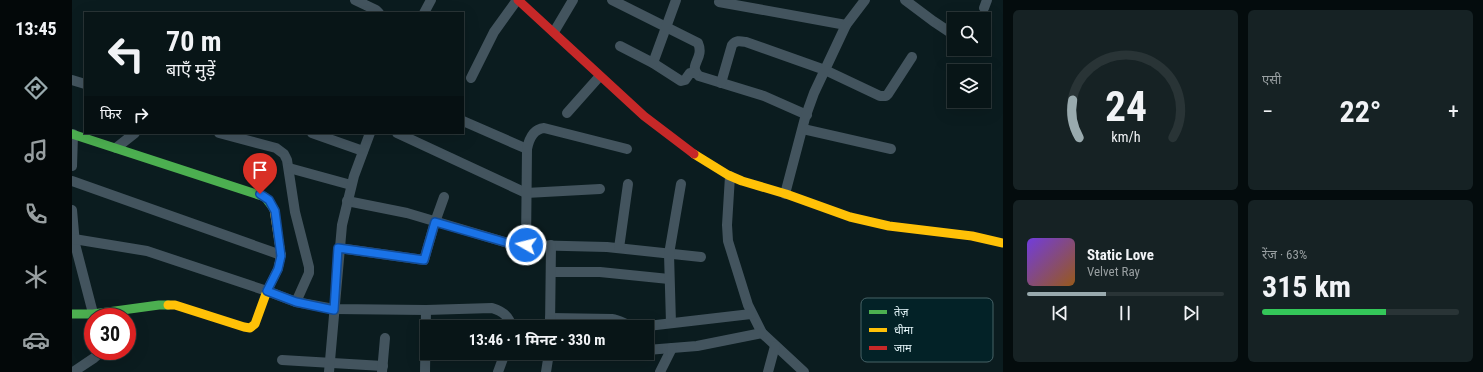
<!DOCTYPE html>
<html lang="hi">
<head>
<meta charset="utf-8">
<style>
  :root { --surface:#081517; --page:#162224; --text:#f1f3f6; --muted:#989fa1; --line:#293436; --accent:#99aaae }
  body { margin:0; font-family:"Roboto Condensed","Noto Sans Devanagari",sans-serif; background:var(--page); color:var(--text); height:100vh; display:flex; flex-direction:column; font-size:15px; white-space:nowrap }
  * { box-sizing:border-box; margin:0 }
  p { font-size:13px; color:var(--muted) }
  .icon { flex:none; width:22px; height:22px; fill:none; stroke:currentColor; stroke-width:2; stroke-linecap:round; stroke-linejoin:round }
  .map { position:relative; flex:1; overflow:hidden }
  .drawer { display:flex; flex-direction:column; gap:10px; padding:10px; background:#040c0d; width:480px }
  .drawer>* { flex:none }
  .banner { position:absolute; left:12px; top:12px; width:380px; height:122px; border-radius:0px; box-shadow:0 4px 16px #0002,0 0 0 1px var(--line); background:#081517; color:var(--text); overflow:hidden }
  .buttons { position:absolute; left:875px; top:12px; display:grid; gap:8px }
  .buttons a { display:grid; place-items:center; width:44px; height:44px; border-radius:0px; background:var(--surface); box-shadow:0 4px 16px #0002,0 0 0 1px var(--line); font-size:20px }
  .speed { position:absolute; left:12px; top:308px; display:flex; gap:8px; font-size:20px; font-weight:700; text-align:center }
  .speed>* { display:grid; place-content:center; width:52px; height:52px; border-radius:50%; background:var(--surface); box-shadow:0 4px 16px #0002,0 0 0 1px var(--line); line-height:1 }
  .speed .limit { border:6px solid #d22; background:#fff; color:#111 }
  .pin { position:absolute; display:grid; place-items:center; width:34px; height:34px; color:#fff; margin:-41px -17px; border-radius:50% 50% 50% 0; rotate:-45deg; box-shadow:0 0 4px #0007 }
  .pin .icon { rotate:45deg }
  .me { position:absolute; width:44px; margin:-22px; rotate:278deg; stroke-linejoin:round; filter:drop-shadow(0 0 3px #0008) }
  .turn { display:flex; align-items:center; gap:14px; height:84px; padding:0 16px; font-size:18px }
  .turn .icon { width:52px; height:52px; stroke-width:2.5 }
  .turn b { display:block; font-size:28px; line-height:34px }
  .then { display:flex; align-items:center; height:38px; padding:0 16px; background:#0003; gap:8px; font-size:15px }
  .big { font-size:30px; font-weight:700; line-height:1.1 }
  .drawer .tile { flex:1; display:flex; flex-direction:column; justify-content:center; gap:6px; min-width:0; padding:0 14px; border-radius:6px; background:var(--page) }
  .drawer .dial { align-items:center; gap:0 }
  .dial svg { height:104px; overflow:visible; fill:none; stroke:var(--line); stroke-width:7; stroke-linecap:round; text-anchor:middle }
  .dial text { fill:var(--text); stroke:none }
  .song { display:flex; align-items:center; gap:12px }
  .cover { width:48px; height:48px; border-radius:6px; background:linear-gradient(135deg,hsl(260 70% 55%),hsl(30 70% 35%)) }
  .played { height:4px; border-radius:2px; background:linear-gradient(90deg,var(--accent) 40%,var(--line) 40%) }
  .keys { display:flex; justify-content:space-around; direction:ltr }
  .heat { display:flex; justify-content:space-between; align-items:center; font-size:22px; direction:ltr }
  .charge { height:6px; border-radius:3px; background:linear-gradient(90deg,#34c759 63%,var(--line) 0) }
  .drawer .tiles { flex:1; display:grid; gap:10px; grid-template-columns:repeat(2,1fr) }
  .trip { position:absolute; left:348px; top:320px; width:234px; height:40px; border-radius:0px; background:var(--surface); box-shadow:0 4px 16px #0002,0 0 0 1px var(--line); font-weight:700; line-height:40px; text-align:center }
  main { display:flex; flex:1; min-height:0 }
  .menu { display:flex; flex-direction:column; width:72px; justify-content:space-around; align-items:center; background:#030809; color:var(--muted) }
  .menu .icon { width:28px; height:28px }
  .menu .on { color:var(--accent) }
  .menu b { font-size:18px; color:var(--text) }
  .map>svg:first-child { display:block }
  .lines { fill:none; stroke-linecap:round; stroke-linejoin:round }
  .street { stroke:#43545e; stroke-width:10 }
  .fast { stroke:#4caf50; stroke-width:9 }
  .slow { stroke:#ffc107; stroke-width:9 }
  .jam { stroke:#c62828; stroke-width:9 }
  .route-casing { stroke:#114b97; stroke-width:10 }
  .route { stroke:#1a73e8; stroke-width:7 }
  .key { fill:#032227; stroke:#476267; stroke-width:1 }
  .key-label { font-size:11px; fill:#e6f7fb }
</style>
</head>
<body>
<main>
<nav class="menu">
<b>13:45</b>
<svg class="icon on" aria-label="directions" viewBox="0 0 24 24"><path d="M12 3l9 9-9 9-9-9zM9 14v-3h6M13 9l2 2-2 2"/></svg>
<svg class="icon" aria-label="music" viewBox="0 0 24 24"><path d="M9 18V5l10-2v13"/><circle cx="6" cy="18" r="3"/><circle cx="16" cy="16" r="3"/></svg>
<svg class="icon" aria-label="phone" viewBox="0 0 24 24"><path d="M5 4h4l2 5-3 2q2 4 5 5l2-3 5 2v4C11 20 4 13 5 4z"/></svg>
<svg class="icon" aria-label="climate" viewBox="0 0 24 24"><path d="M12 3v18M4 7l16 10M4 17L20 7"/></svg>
<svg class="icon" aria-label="car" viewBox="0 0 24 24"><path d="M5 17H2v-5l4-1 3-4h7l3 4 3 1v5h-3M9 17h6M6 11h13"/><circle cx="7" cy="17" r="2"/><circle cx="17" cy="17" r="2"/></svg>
</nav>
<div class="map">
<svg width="931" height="372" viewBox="0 0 931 372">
  <rect width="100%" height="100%" fill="#0b1c1f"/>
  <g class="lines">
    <g class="street">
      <path d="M283,0L304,10L307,13"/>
      <path d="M540,0L626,43C633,59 615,65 627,76L692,96L735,115"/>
      <path d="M833,0L861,21L882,35"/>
      <path d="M647,2L774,25"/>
      <path d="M912,8L915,0"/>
      <path d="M352,13L359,0"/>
      <path d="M482,32L501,0"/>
      <path d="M548,46L581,63L609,81L613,80L618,73H623"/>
      <path d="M581,63L604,0"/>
      <path d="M399,78L422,32L445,0"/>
      <path d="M0,80L13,84"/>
      <path d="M649,83L660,45C664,40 668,41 674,42L753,70L808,96H814L816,94L840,57"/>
      <path d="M495,113L527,77"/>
      <path d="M391,121L455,149"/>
      <path d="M731,129L819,149"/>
      <path d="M147,133L204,148L212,154L215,160L223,212L237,267V273L224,302"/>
      <path d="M240,133L291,151"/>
      <path d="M325,133L454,193L528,189"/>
      <path d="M44,148L63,133"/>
      <path d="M0,166L1,134"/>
      <path d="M217,168L279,185"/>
      <path d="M658,176L655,225L656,241L676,305L690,333L732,372"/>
      <path d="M0,181L209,255"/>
      <path d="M713,194L733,118L742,93L774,25L793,0"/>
      <path d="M275,201L335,213L436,243L454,245L535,247L629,257"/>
      <path d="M0,210L3,244L22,317"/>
      <path d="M2,239L75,251L195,291L224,302L262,309L354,310L420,308C430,311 438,316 439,327"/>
      <path d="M454,245L455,149C457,139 461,129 472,128L555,149"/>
      <path d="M267,248L352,260L363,222L372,197"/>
      <path d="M547,248L556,184"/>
      <path d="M479,272H528L597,279"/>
      <path d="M478,318L540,319C549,320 555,326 564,327"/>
      <path d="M599,323L597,254L609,184"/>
      <path d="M478,327L479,245"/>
      <path d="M567,327L679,314"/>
      <path d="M575,350L625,346L690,333"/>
      <path d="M531,353H532"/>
      <path d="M210,360L311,366"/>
      <path d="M1,372L22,358L30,351"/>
      <path d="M257,372L270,225L282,176L298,133"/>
      <path d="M310,372L313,338"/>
      <path d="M353,372L354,310"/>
      <path d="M426,372L433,353"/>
      <path d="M474,372L477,353"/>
      <path d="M588,372L600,348"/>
      <path d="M696,372L703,346"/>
    </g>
    <g class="fast">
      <path d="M0,134L193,197L202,209"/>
      <path d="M0,314H21L87,305H96"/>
    </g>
    <g class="slow">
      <path d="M622,154L656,175L670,181L714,194L778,217L817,226L900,236L931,243"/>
      <path d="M96,305H103L172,327L178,328L183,324L195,291L206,269L209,255L202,209"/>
    </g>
    <path class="jam" d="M446,0L572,116L622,154"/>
  </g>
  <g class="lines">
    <defs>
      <path id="route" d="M188,194L197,200L203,211L209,256L206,269L195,291L224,302L262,310L266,248L352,260L363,222L436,243L454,245"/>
    </defs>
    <use href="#route" class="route-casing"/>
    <use href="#route" class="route"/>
  </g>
  <rect x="789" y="298" width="132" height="64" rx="6" class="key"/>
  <rect x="797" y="310" width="18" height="4" fill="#4caf50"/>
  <rect x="797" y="328" width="18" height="4" fill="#ffc107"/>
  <rect x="797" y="346" width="18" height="4" fill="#c62828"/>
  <g class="key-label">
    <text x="822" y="316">तेज़</text>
    <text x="822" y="334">धीमा</text>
    <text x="822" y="352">जाम</text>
  </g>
</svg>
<div class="buttons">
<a><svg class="icon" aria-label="search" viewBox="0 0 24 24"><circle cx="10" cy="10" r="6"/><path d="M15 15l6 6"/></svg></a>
<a><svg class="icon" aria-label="layers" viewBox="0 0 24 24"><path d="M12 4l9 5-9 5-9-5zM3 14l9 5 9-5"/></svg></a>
</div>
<div class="speed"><div class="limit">30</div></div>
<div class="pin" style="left:188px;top:194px;background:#d93025"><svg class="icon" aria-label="arrive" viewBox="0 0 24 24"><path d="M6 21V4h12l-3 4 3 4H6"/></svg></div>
<svg class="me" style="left:454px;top:245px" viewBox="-20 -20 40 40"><circle r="17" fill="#1a73e8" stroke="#fff" stroke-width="3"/><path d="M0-11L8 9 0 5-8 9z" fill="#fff"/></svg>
<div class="trip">13:46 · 1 मिनट · 330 m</div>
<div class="banner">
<div class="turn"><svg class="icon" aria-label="left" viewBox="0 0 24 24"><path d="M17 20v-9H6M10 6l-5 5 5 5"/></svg><div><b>70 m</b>बाएँ मुड़ें</div></div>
<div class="then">फिर<svg class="icon" aria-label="right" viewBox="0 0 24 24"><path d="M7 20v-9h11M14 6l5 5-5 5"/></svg></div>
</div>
</div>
<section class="drawer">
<div class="tiles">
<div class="tile dial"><svg viewBox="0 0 100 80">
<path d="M14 69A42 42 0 1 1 86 69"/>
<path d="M14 69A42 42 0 0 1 9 40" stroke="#99aaae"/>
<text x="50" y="56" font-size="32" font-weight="700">24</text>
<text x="50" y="72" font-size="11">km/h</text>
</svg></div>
<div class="tile"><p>एसी</p>
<div class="heat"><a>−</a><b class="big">22°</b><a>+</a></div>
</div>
<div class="tile">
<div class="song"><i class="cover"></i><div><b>Static Love</b><p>Velvet Ray</p></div></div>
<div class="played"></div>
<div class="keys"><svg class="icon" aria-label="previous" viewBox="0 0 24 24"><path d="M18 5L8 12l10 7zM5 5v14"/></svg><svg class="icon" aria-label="pause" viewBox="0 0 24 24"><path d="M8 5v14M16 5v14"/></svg><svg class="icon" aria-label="next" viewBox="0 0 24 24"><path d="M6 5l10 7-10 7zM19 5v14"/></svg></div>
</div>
<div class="tile"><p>रेंज · 63%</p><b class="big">315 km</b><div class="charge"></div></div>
</div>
</section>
</main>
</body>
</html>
